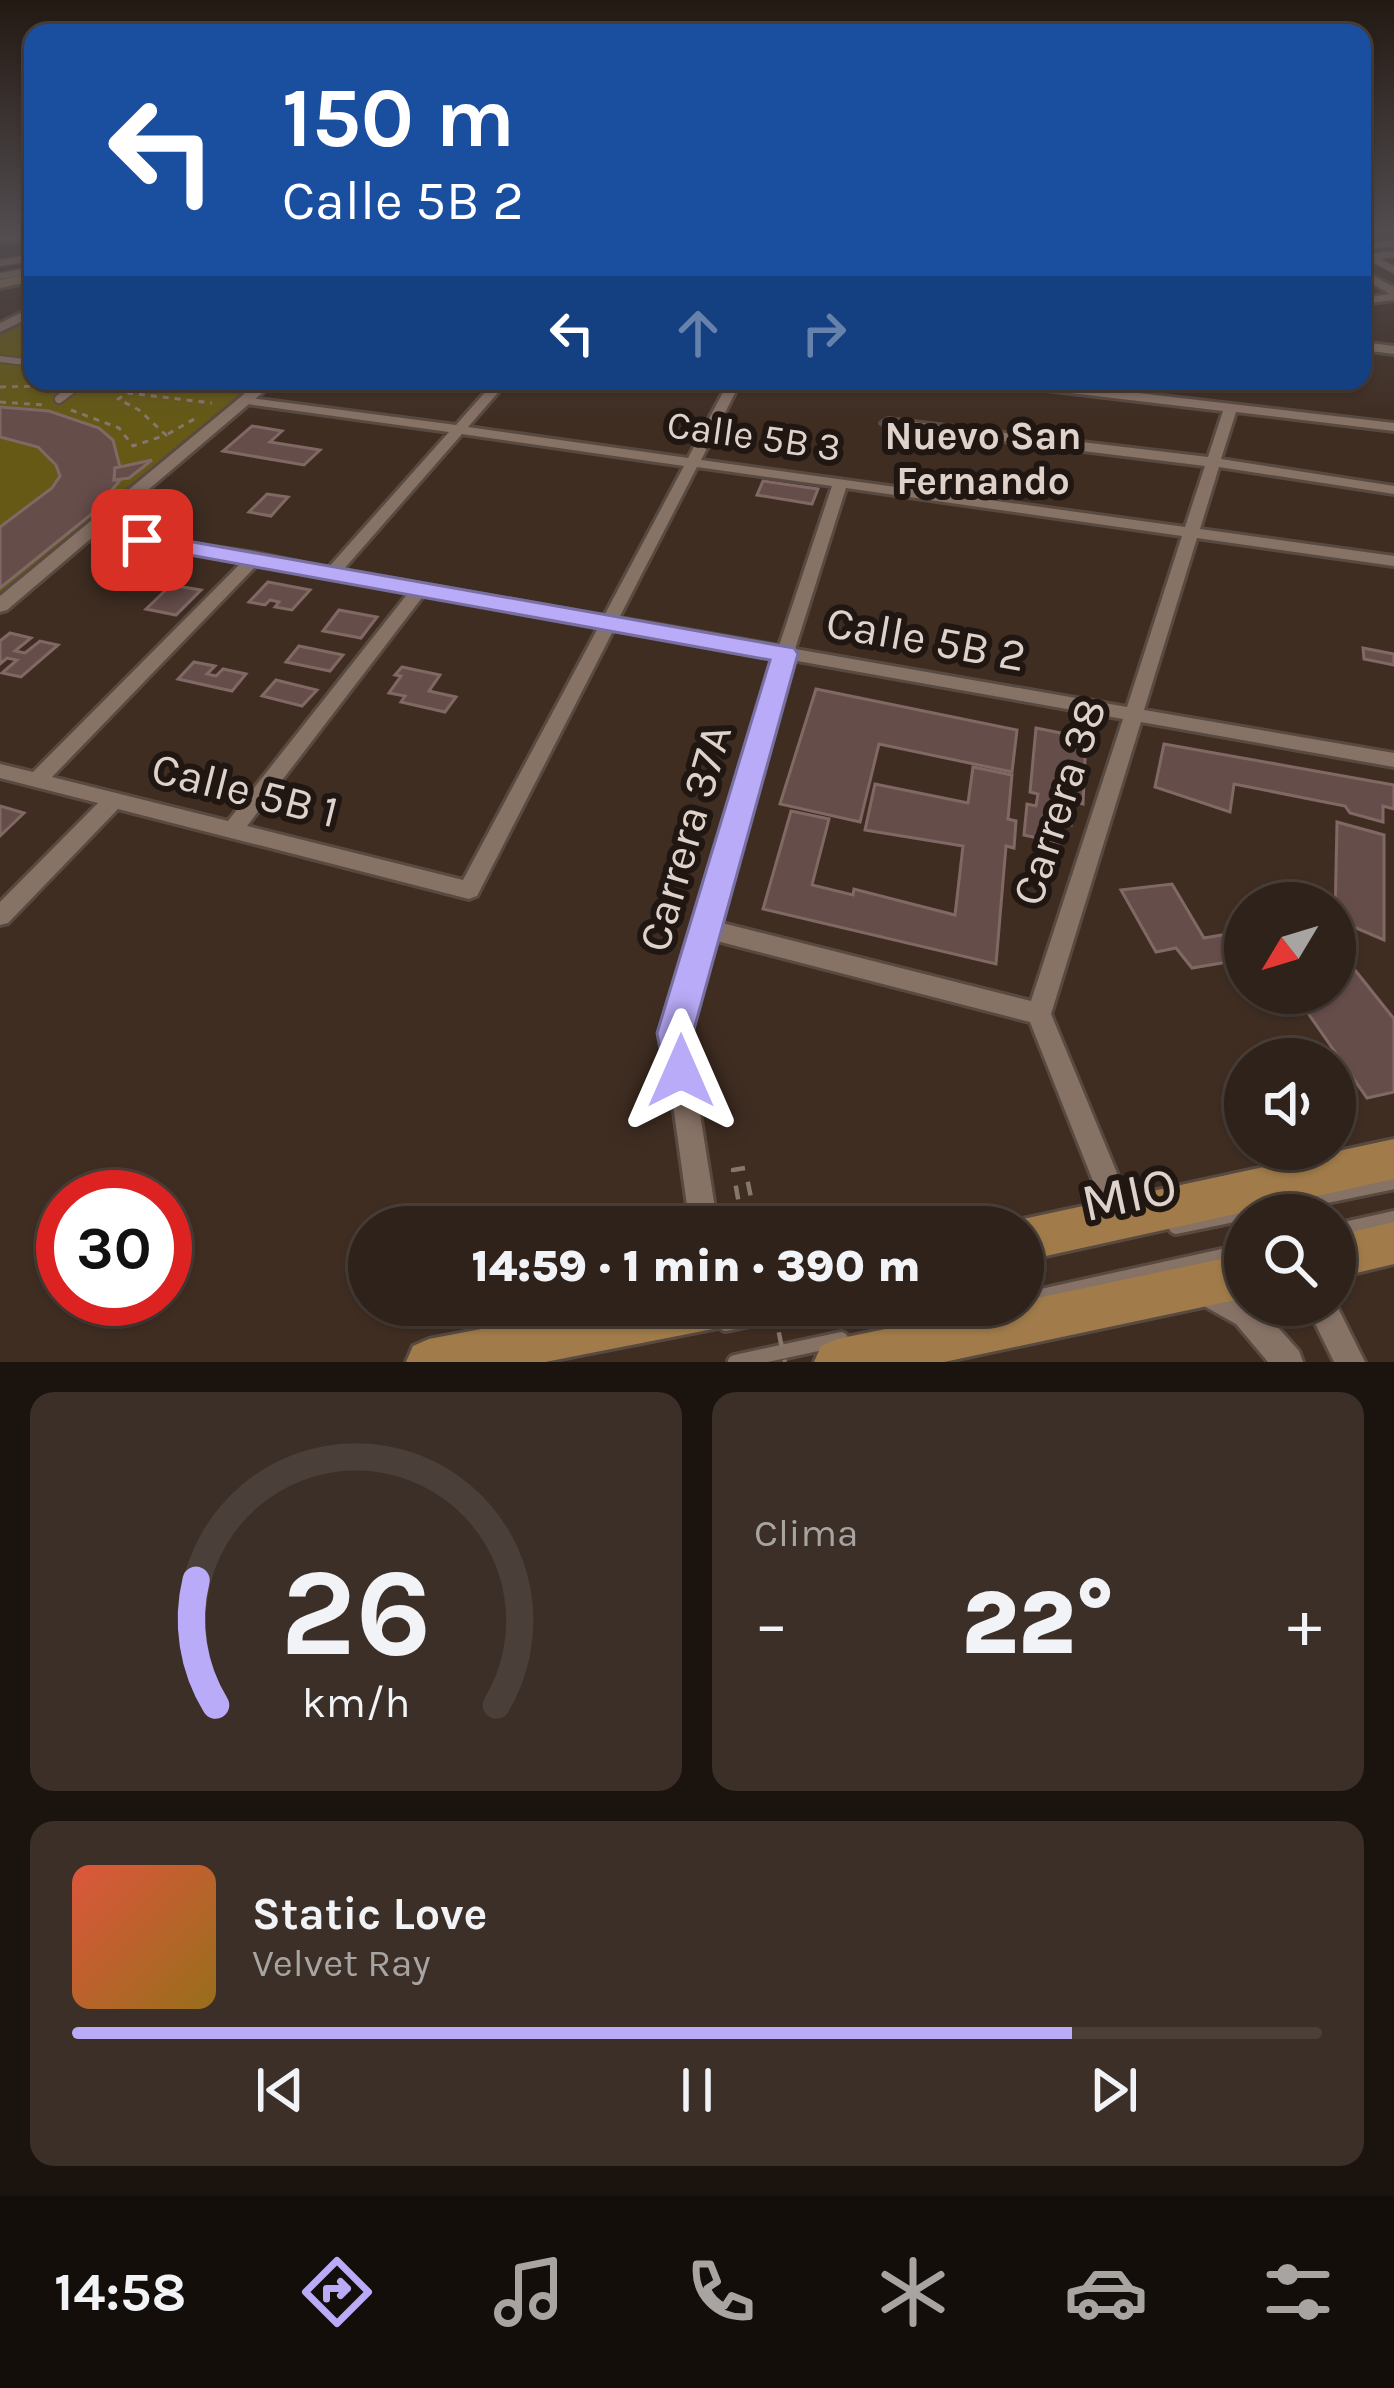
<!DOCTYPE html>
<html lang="es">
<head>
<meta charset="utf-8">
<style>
  :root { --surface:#2f221a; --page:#3b2f27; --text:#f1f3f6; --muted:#a7a4a2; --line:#4a3f39; --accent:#b9abf7 }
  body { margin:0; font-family:Karla,sans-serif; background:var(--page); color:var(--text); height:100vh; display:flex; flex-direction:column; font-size:45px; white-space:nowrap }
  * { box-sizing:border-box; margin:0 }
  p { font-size:39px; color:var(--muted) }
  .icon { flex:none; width:66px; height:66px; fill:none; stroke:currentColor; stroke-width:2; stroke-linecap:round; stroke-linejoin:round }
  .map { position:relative; height:1362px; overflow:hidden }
  .drawer { display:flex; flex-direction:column; gap:30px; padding:30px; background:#1a130e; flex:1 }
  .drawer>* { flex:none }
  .guide { position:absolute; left:24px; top:24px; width:1347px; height:366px; border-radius:24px; box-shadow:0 3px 9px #0004,0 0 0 3px var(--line); background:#1a4fa0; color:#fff; overflow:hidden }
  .needle { width:78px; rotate:232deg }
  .tools { position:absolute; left:1224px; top:882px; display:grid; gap:24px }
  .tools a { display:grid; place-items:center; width:132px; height:132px; border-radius:50%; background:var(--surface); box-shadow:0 3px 9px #0004,0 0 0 3px var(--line); font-size:60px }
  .speed { position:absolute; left:36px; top:1170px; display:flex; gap:24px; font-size:60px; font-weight:700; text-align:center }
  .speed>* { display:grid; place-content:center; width:156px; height:156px; border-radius:50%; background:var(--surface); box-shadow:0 3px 9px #0004,0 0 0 3px var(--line); line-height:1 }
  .speed .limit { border:18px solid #d22; background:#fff; color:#111 }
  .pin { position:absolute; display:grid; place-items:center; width:102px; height:102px; color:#fff; margin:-51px; border-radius:24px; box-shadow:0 6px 18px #0006 }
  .me { position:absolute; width:132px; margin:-66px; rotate:0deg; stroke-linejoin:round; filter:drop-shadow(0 0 9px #0008) }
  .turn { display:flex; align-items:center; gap:42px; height:252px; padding:0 60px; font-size:54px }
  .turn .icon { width:156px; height:156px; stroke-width:2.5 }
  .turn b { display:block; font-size:84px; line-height:102px }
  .lanes { display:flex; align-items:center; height:114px; padding:0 60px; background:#0003; justify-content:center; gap:60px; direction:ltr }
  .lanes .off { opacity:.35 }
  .big { font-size:90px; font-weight:800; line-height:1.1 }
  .drawer .tile { flex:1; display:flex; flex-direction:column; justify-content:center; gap:18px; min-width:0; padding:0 42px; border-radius:24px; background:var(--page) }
  .drawer .dial { align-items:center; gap:0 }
  .dial svg { height:312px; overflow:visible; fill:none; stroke:var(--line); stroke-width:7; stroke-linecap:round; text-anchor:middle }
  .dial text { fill:var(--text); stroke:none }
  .song { display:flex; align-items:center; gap:36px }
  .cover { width:144px; height:144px; border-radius:18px; background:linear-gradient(135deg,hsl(10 70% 55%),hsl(40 70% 35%)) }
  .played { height:12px; border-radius:6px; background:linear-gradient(90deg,var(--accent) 80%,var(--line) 80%) }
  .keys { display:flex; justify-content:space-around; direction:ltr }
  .heat { display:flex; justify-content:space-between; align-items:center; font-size:66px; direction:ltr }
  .drawer .tiles { flex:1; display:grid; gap:30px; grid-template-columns:1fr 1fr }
  .tile:last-child { grid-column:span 2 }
  .trip { position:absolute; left:348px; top:1206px; width:696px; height:120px; border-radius:60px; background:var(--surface); box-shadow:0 3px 9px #0004,0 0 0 3px var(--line); font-weight:800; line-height:120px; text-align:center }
  .tabs { display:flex; height:192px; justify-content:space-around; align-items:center; background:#130e0a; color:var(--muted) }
  .tabs .icon { width:84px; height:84px }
  .tabs .selected { color:var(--accent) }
  .tabs b { font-size:54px; color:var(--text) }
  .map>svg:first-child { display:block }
  .green { fill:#655915 }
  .building { fill:#654d4a; stroke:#816865; stroke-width:3 }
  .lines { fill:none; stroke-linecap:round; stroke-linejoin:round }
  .service-far2-casing { stroke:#594a41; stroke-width:9 }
  .service-far1-casing { stroke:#594a41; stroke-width:12 }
  .service-casing { stroke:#594a41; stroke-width:20 }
  .minor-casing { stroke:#594a41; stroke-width:6 }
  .tertiary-casing { stroke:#594a41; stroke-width:6 }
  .secondary-casing { stroke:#594a41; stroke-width:6 }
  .primary-casing { stroke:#594a41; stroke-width:6 }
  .path-far1 { stroke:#86776d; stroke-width:3; stroke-dasharray:6 6; stroke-linecap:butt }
  .path { stroke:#86776d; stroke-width:4.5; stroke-dasharray:14 14; stroke-linecap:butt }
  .service-far2 { stroke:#877266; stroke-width:6 }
  .service-far1 { stroke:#877266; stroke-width:8 }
  .service { stroke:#877266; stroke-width:14 }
  .minor { fill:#877266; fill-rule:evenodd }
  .tertiary { fill:#877266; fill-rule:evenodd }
  .secondary { fill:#947758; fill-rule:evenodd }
  .primary { fill:#a17c4a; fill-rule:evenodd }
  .path-bridge { stroke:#86776d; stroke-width:4.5; stroke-dasharray:14 14; stroke-linecap:butt }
  .route { fill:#b9abf7; stroke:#786fa1; stroke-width:3 }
  .labels { text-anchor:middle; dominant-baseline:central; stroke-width:12; stroke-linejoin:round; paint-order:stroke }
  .far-street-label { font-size:39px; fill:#ded2cb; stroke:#201713 }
  .far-neighbourhood-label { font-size:39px; font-weight:bold; fill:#ded2cb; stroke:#201713 }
  .street-label { font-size:45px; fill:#ded2cb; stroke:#201713 }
  .near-street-label { font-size:54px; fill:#ded2cb; stroke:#201713 }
</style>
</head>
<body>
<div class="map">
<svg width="1394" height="1362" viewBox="0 0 1394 1362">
  <rect width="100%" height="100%" fill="#3f2d22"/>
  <path class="green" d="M33,311V381H269L0,606V328Z"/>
  <g class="building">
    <path d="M0,407L49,411L99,428L113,440L120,467L115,468L114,480L121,479L93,513L0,588V527L52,488L60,476L56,465L38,447L0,437Z"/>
    <path d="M252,426L282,431L270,442L320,450L304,465L223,451Z"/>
    <path d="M152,460L129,478L114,480L115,468Z"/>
    <path d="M763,481L818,489L812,504L757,495Z"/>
    <path d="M267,494L288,497L271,516L249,512Z"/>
    <path d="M154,503L178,507L157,526L132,522Z"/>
    <path d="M268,582L310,590L292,610L275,607L279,602L270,600L265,605L249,602Z"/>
    <path d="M171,585L201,590L176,615L146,609Z"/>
    <path d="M339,610L377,617L361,638L323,631Z"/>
    <path d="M10,633L31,638L15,651L25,653L40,641L58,645L21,677L2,673L17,660L7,658L0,664V641Z"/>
    <path d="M299,646L343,655L330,671L286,662Z"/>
    <path d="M1363,648L1394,654V665L1364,659Z"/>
    <path d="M194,662L215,666L207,674L216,676L223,669L246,674L232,691L178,679Z"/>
    <path d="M402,667L440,675L429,691L456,697L445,712L401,702L405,696L389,693L401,676L395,675Z"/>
    <path d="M276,680L317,690L302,706L262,696Z"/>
    <path d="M816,689L1017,730L1012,772L879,744L860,822L780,804Z"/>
    <path d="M1036,728L1086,738L1083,804L1072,801L1071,825L1062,823L1060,843L1024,835L1027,804L1036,806L1038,794L1030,792Z"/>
    <path d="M1164,744L1394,785V809L1383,806V822L1350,813L1345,806L1234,784L1230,812L1155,787Z"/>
    <path d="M973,767L1012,775L1008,819L1016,821L1014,848L1006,846L996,964L763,909L791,811L829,819L812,885L853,895L854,889L955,915L963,846L865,830L875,784L968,803Z"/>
    <path d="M0,806L24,813L0,836Z"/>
    <path d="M1337,822L1384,835V940L1335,919Z"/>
    <path d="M1172,884L1204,938L1245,931V959L1192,968L1176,948L1156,952L1121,890Z"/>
    <path d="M1335,945L1394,1019V1092L1367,1098L1294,993H1335Z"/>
  </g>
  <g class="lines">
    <defs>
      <g id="service-far2">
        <path d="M1362,247L1394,243"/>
        <path d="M1370,257L1394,270"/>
        <path d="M1370,257L1394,254"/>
        <path d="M0,263L33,257"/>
        <path d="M0,276L33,270"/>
        <path d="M0,359L33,363"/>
      </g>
      <g id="service-far1">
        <path d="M177,381L258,391"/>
        <path d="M59,399L83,381"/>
      </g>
      <g id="service">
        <path d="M1176,1227L1394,1182"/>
        <path d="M1335,1231L1394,1218"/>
        <path d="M1023,1300L1245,1251"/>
        <path d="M922,1322L999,1305"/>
        <path d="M726,1324L814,1305"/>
        <path d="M735,1362L841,1339"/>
      </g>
      <g id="minor">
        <path d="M1362,230H1372L1362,234Z"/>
        <path d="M1362,270L1394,287V300L1362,304V298L1390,294L1362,277Z"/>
        <path d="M1362,342L1394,346V354L1362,350Z"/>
        <path d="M495,381H508L468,427L688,458L729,381H741L701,460L1185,527L1205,466L888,427L881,423L888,419L1208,457L1223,411L1004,385L998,381H1036L1394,423V431L1236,412L1221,459L1394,486V494L1219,467L1200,529L1394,556V566L1197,538L1144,710L1394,753V767L1141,722L1051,1014L1136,1219L1132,1229L1122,1233L1112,1229L1030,1022L713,940L687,1032L718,1227H690L663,1032L775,657L614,629L477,896L469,899L118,809L8,923L0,925V902L98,803L0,778V764L33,772L242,562L91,536L86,534V528L255,553L328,568L449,432L247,404L242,403V397L456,425ZM462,434L684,466L604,616L343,570ZM697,467L832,486L779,646L619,618ZM846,488L1182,536L1127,707L795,649ZM257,565L409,592L228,821L52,777ZM424,595L599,626L463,880L247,826ZM792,660L1123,719L1031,1001L718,922Z"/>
        <path d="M1205,1276L1245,1297V1305H1258L1299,1351L1303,1362H1268L1236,1324L1195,1301L1190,1291L1195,1281Z"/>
        <path d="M1335,1302L1365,1362H1334L1306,1305H1335Z"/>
      </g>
      <g id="tertiary">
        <path d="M33,307V316L0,332V323Z"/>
        <path d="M260,381H276L7,610L0,612V596Z"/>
      </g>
      <g id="secondary">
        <path d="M33,231V239L0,242V234Z"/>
        <path d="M33,273V281L0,288V280Z"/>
      </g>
      <g id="primary">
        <path d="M1394,1139V1179L1023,1261V1227H1007L1023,1219Z"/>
        <path d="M1394,1222V1264L1335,1278V1236Z"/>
        <path d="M1245,1254V1298L944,1362H814L821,1346L837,1339L1002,1305H1023V1301Z"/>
        <path d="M608,1305H745L739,1321L723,1327L545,1362H406L413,1346L429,1339Z"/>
      </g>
    </defs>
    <use href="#service-far2" class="service-far2-casing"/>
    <use href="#service-far1" class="service-far1-casing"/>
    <use href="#service" class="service-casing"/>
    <use href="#minor" class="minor-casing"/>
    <use href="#tertiary" class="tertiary-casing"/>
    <use href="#secondary" class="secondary-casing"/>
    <use href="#primary" class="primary-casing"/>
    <g class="path-far1">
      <path d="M114,381L165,387"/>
      <path d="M0,387L39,386L45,381"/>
      <path d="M0,402L44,405"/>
      <path d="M71,410L119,428L133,446L166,435L139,410L118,399L128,393L212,403"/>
      <path d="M168,434L196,418"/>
    </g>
    <path class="path" d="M743,1227L733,1170L745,1168L757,1227"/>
    <use href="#service-far2" class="service-far2"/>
    <use href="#service-far1" class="service-far1"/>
    <use href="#service" class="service"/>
    <use href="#minor" class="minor"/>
    <use href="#tertiary" class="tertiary"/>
    <use href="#secondary" class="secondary"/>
    <use href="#primary" class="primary"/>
    <path class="path-bridge" d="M773,1305L785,1362"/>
  </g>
  <linearGradient id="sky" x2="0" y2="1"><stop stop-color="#231913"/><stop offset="0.55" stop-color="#524c4f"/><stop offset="1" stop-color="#524c4f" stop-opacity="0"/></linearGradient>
  <rect width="1394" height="421" fill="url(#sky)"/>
  <path class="route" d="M142,533L794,648L798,654L693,1033L700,1071L694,1084L681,1089L667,1084L657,1033L770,660L134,545V535Z"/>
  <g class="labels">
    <g class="far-street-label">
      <text transform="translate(754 436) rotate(8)">Calle 5B 3</text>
    </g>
    <g class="far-neighbourhood-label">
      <text x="983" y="436">Nuevo San<tspan x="983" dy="45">Fernando</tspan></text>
    </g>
    <g class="street-label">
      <text transform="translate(926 639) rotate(10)">Calle 5B 2</text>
      <text transform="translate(245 790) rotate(14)">Calle 5B 1</text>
      <text transform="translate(1059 802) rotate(-72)">Carrera 38</text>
      <text transform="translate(685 838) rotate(-74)">Carrera 37A</text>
    </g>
    <g class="near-street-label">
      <text transform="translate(1129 1194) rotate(-12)">MIO</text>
    </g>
  </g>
</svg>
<div class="tools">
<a><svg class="needle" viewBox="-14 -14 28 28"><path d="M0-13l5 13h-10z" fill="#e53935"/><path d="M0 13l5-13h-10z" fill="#a7a4a2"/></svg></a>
<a><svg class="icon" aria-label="sound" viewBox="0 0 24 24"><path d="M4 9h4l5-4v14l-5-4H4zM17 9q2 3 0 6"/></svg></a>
<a><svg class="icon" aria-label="search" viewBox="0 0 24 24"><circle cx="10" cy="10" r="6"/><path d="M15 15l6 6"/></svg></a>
</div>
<div class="speed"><div class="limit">30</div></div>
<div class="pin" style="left:142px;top:540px;background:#d93025"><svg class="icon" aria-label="arrive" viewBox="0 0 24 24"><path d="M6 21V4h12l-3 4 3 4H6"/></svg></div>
<svg class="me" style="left:681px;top:1071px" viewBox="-20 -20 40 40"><path d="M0-17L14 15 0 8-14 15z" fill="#b9abf7" stroke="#fff" stroke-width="4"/></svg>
<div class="trip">14:59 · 1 min · 390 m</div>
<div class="guide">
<div class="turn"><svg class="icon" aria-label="left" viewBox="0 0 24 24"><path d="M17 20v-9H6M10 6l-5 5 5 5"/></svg><div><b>150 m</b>Calle 5B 2</div></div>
<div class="lanes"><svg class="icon" aria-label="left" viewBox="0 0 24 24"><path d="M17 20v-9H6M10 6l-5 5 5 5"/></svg><svg class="icon off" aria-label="ahead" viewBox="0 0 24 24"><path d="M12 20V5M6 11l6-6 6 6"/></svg><svg class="icon off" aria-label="right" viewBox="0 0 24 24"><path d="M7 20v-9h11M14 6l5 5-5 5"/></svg></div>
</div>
</div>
<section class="drawer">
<div class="tiles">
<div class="tile dial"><svg viewBox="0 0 100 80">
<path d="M14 69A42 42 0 1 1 86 69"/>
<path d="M14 69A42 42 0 0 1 9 37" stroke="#b9abf7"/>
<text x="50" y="56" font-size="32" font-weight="700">26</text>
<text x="50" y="72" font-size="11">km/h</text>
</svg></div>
<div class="tile"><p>Clima</p>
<div class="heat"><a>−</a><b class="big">22°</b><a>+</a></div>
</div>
<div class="tile">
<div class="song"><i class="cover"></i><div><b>Static Love</b><p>Velvet Ray</p></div></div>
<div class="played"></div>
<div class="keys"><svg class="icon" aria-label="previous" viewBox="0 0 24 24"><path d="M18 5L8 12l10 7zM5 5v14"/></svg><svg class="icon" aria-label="pause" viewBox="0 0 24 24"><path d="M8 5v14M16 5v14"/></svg><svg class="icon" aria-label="next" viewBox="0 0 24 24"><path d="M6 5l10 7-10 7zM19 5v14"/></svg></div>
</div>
</div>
</section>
<nav class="tabs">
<b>14:58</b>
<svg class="icon selected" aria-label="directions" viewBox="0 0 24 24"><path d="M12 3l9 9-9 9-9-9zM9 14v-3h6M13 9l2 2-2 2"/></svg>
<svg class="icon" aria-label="music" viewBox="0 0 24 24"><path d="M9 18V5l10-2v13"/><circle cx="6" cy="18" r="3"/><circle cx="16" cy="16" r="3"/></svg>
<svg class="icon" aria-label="phone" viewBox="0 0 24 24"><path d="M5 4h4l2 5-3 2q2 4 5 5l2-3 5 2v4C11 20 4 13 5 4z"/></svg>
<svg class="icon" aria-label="climate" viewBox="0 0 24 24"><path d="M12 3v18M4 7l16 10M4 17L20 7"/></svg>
<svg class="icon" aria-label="car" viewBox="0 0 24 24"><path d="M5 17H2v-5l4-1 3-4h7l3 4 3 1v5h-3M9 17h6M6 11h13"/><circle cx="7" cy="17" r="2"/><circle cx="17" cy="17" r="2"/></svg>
<svg class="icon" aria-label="filters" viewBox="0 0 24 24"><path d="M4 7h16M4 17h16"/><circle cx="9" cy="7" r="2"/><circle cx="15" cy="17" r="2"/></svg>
</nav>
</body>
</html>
